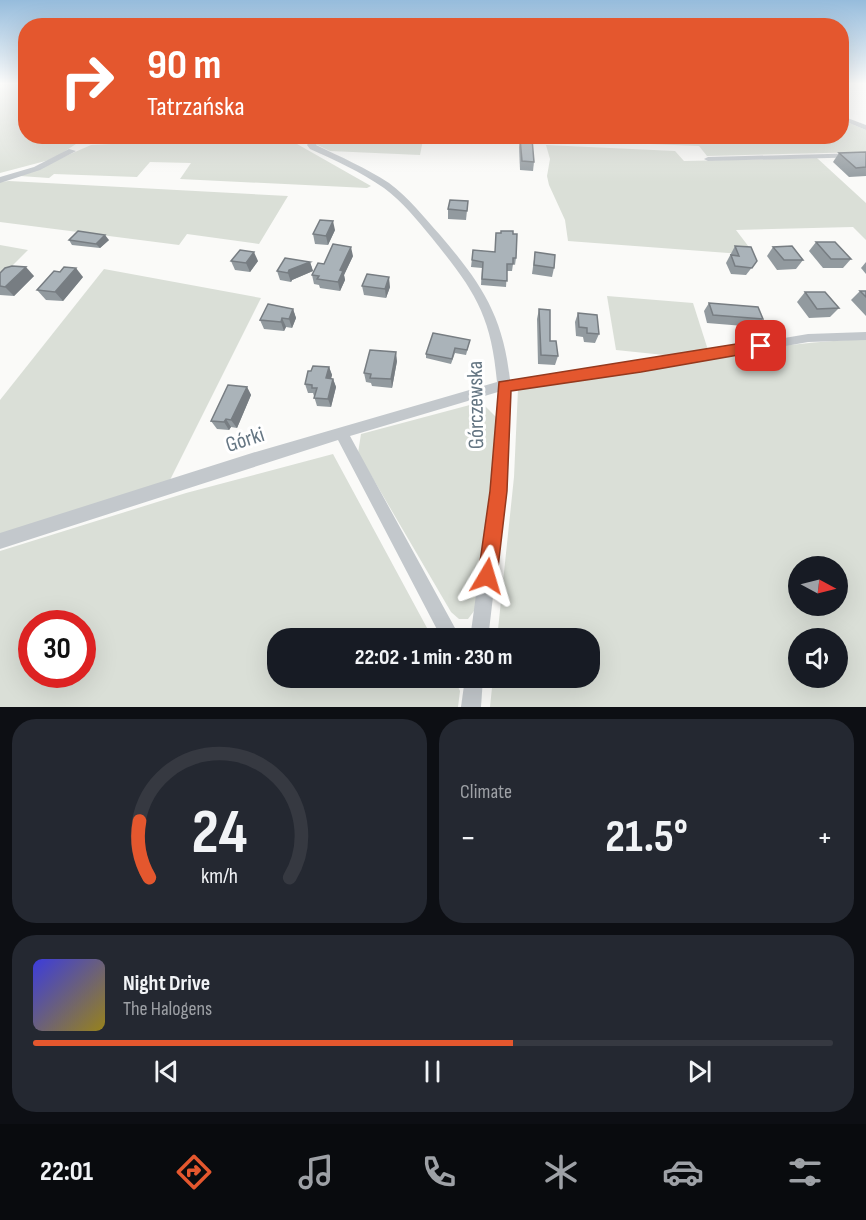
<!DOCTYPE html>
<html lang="en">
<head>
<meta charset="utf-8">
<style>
  :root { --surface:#171b24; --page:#242831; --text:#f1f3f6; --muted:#9ea1a6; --line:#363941; --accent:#e4572e }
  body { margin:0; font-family:"Sofia Sans Condensed",sans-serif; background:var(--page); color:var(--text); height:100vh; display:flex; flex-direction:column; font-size:22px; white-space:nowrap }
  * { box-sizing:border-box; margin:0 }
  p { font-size:20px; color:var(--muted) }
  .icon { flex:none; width:33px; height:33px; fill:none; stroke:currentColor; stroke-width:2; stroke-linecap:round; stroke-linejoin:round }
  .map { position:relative; height:707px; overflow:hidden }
  .panel { display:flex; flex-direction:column; gap:12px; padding:12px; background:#0d0f14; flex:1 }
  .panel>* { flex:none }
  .hud { position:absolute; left:18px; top:18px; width:831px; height:126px; border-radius:24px; box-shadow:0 6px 24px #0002; background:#e4572e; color:#fff; overflow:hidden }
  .needle { width:39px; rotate:97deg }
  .controls { position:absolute; left:788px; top:556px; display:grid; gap:12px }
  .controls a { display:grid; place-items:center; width:60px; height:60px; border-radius:50%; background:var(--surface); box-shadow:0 6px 24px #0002; font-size:30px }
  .speed { position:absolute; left:18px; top:610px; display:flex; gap:12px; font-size:30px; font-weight:700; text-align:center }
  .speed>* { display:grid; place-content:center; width:78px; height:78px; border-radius:50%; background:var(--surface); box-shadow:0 6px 24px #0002; line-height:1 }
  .speed .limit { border:9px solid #d22; background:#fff; color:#111 }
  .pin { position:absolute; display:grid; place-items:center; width:51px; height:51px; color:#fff; margin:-26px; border-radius:12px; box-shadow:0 3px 9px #0006 }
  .me { position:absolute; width:66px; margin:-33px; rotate:7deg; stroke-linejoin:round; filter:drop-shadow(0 0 4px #0008) }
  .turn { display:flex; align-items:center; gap:21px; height:126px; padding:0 30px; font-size:27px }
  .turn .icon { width:78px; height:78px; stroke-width:2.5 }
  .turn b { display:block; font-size:42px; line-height:51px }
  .big { font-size:45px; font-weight:700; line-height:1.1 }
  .panel .tile { flex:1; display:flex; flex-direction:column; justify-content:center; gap:9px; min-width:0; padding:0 21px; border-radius:24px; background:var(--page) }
  .panel .dial { align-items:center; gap:0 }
  .dial svg { height:156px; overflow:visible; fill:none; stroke:var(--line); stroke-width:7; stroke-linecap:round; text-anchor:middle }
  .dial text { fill:var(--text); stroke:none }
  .song { display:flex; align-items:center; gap:18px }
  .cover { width:72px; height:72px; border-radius:9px; background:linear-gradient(135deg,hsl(240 70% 55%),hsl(50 70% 35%)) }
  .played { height:6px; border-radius:3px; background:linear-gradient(90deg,var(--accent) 60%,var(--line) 60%) }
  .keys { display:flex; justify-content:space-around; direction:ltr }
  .heat { display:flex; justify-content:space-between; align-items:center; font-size:33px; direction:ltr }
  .panel .tiles { flex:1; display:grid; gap:12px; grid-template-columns:1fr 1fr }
  .tile:last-child { grid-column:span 2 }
  .trip { position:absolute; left:267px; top:628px; width:333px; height:60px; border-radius:24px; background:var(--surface); box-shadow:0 6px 24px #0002; font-weight:700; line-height:60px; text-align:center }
  .dock { display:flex; height:96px; justify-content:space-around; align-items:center; background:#090b0e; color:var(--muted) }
  .dock .icon { width:42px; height:42px }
  .dock .on { color:var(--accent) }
  .dock b { font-size:27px; color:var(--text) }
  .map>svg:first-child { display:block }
  .green { fill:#dadfd7; fill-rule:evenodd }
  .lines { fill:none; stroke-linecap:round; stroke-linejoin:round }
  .minor { fill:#c3c8cc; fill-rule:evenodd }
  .wall { fill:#929a9f }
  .shaded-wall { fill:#777d82 }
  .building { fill:#aab3b9; stroke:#777d82; stroke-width:1.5 }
  .route { fill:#e4572e; stroke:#94391e; stroke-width:1.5 }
  .labels { text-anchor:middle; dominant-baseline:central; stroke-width:6; stroke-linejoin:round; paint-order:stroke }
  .street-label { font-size:22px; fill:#657683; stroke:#fff }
</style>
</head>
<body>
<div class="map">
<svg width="866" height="707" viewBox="0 0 866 707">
  <rect width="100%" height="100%" fill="#fafaf8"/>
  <g class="green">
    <path d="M0,83H25L26,136L57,137L51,140L68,136L211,137L79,142L53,159L0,173Z"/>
    <path d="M842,120L866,130V152L707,156L699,146L478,137L842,136Z"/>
    <path d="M322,136L423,140L420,155L330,151L315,144Z"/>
    <path d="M255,137L290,140L371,186L367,188L180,179L191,163L150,162L137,177L54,174L49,178L20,176L91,145Z"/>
    <path d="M546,145L675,151L684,161L817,158L866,203V240L853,227L736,230L755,255L568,241L565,220L549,185L547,176L550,159Z"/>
    <path d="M9,181L288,196L259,244L187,234L179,245L0,222V182Z"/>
    <path d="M0,245L28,250L0,278Z"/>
    <path d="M104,269L261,298L170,480L0,534V400Z"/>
    <path d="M607,296L693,303L708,350L674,356L616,350Z"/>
    <path d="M866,339V707H490L493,678H590V639H497L514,477L518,389C633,370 749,344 866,339ZM798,567H837V606H798ZM798,639H837V678H798Z"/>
    <path d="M481,402L499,420L488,534L477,607L468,619H459L451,612L358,453L361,434Z"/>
    <path d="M333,454L433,639H278V678H454L460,691L458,707H0V551L186,493ZM32,624H82V675H32Z"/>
  </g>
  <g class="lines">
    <g class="minor">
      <path d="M842,116L866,125V130L842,120Z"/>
      <path d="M314,136H321L316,145C341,157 366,168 389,183C409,198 423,216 440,235C481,283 503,315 510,380L641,362L808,334L866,332V340L808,342L641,372L511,390L508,470L488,639H470L493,470L498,392L350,436L461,639H442L338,440L0,549V533L252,453L497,382C491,313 473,289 432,238C417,220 403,202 384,188C361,172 335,160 310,149L307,145Z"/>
      <path d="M395,136H466L546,140L550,142L546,144L398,138Z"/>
      <path d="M69,149L76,151L40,170L0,183V177L34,167Z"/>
      <path d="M866,153V157L708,161L704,159L708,157Z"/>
      <path d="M465,678H483L481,707H461Z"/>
    </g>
  </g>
  <g class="wall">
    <path d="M520,138L534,162L533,171L520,170L519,147Z"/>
    <path d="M866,152V176L849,177L833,162L839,153Z"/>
    <path d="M468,201L466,220L448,219V209Z"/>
    <path d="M335,230L328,245L315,244L313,234Z"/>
    <path d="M69,240H109L100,248L72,245Z"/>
    <path d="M816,242L851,259L843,268H823L809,251Z"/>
    <path d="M735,246L757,261L746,275L731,274L726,263Z"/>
    <path d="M773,247L803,260L796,269L777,270L767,256Z"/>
    <path d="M473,250L516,258L515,265L513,264L512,271H507L506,287L481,285L482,268L471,267Z"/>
    <path d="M535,252L554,268L552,277L532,274Z"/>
    <path d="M353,256L344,275L345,280L340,291L320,288L319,285L314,284L312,275L324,264Z"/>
    <path d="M231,261H258L250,272L235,270Z"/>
    <path d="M310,262L313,271L292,280L291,282L280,280L277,271Z"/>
    <path d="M866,262V274L861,268Z"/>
    <path d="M0,273L34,276L14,296L0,295Z"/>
    <path d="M83,277L63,301L46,300L37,290Z"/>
    <path d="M362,286L390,287L386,298L364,295Z"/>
    <path d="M860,291H866V316L851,300Z"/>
    <path d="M805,292L839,308L830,317L809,318L797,302Z"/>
    <path d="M709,303L763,319L756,327L707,323L704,311Z"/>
    <path d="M293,309L296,318L292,328L286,327L284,331L264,329L260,320Z"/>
    <path d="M539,309L550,341L558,356L555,365L538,364L537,319Z"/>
    <path d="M578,313L599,334L595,343L584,342L583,337L576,336L575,322Z"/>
    <path d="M470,340L466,355L455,353L451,364L426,358V354Z"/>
    <path d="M397,361L392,388L372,386L371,383L366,382L364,373Z"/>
    <path d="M329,367L332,375L331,378L333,379L336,387L331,407L317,406L313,393H308L305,384L311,371Z"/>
    <path d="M247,387L251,395L237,428L231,427L229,430L217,429L211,421Z"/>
  </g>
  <g class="shaded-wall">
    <path d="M333,221L335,230L328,245L326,236Z"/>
    <path d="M105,235L109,240L100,248L96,244Z"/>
    <path d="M351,247L353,256L344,275L345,280L340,291L338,282L340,270Z"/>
    <path d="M254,252L258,261L250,272L246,263Z"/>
    <path d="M310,262L313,271L292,280L291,282L288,273L289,270Z"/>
    <path d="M26,267L34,276L14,296L5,287Z"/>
    <path d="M76,268L83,277L63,301L55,292Z"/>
    <path d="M389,277L390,287L386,298L385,289Z"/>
    <path d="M293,309L296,318L292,328L289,319Z"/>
    <path d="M282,318L286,327L284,331L281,322Z"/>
    <path d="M396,352L397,361L392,388L391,379Z"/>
    <path d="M329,367L332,375L329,387L326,378Z"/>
    <path d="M333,379L336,387L331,407L328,399Z"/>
    <path d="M247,387L251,395L237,428L231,420Z"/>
    <path d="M226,419L231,427L229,430L224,422Z"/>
  </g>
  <g class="building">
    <path d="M520,138L532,139L534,162L522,161Z"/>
    <path d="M866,152V167L856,168L839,153Z"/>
    <path d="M450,200L468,201L467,211L448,209Z"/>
    <path d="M320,220L333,221L326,236L313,234Z"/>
    <path d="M78,231L105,235L96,244L69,240Z"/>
    <path d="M501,231H513V234H517L516,258H513V264H507V281L482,279L483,262L472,260L473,250L495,252L496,233H501Z"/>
    <path d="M816,242H835L851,259H831Z"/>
    <path d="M333,244L351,247L340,270L343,271L338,282L317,279L319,276L312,275L318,263L324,264Z"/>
    <path d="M735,246L751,247L757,261L752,268L735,266L731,255L739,256Z"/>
    <path d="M792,246L803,260H784L773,247Z"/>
    <path d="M240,250L254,252L246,263L231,261Z"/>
    <path d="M535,252L555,255L554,268L534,265Z"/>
    <path d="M285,258L310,262L289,270L288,273L277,271Z"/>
    <path d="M12,266L26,267L5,287L0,286V273L5,268Z"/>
    <path d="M64,267L76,268L55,292L37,290L54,271L60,272Z"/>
    <path d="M367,274L389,277L385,289L362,286Z"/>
    <path d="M860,291H866V297Z"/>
    <path d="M805,292H825L839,308L817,309Z"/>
    <path d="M709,303L758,307L763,319L713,315Z"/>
    <path d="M268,304L293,309L289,319L282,318L281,322L260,320Z"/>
    <path d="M539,309L550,310V341H556L558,356L541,355Z"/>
    <path d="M578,313L597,315L599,334L587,333V328L579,327Z"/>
    <path d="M433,333L470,340L467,350L455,348L452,359L426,354Z"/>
    <path d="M370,350L396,352L391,379L370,378L371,374L364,373Z"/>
    <path d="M313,366L329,367L326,378L333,379L328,399L314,398L317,388H312V385L305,384L308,371H311Z"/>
    <path d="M228,385L247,387L231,420L226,419L224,422L211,421Z"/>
  </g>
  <linearGradient id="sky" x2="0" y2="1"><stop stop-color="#96bcdc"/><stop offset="0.46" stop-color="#fdfdfc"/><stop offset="1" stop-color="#fdfdfc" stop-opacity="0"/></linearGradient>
  <rect width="866" height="182" fill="url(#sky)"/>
  <path class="route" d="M761,340L768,346L761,351L641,372L511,391L507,491L497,576L494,582L487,585L481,582L478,576L490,491L499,382Z"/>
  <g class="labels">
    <g class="street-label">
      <text transform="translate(476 405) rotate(-91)">Górczewska</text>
      <text transform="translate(245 440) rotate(-18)">Górki</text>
    </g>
  </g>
</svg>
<div class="controls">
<a><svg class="needle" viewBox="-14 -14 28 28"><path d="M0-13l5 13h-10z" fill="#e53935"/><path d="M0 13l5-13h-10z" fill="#9ea1a6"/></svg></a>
<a><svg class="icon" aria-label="sound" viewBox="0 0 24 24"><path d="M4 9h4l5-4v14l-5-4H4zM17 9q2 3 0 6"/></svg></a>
</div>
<div class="speed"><div class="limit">30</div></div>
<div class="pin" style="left:761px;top:346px;background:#d93025"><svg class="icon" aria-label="arrive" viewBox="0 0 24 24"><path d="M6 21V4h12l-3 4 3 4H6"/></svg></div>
<svg class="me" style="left:487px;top:576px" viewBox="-20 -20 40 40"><path d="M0-17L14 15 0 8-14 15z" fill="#e4572e" stroke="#fff" stroke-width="4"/></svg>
<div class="trip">22:02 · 1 min · 230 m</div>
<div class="hud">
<div class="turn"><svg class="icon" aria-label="right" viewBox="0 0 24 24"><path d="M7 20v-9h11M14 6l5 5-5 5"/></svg><div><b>90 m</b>Tatrzańska</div></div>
</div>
</div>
<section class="panel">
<div class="tiles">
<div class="tile dial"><svg viewBox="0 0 100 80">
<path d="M14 69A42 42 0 1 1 86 69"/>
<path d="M14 69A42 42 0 0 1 9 40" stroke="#e4572e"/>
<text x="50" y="56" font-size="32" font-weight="700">24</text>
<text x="50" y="72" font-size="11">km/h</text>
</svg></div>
<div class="tile"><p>Climate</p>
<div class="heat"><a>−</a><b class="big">21.5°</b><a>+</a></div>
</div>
<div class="tile">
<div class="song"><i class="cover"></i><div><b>Night Drive</b><p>The Halogens</p></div></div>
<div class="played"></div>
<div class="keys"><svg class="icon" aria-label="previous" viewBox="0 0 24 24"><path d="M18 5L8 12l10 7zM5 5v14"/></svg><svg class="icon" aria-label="pause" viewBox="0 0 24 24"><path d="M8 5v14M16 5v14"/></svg><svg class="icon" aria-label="next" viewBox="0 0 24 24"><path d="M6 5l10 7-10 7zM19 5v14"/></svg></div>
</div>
</div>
</section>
<nav class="dock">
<b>22:01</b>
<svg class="icon on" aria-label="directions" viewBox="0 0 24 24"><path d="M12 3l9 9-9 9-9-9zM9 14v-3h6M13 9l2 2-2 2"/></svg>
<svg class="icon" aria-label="music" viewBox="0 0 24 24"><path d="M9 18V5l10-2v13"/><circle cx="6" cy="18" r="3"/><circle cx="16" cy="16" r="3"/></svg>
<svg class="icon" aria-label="phone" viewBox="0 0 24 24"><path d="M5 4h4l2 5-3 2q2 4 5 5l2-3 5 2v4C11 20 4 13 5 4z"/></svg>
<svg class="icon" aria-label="climate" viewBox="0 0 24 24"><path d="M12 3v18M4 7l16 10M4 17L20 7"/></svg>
<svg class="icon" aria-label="car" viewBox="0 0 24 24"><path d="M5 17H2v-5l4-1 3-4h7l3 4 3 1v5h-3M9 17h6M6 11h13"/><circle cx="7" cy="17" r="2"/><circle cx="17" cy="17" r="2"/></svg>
<svg class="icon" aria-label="filters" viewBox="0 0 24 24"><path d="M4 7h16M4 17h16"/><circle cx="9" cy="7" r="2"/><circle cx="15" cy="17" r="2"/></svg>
</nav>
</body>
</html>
